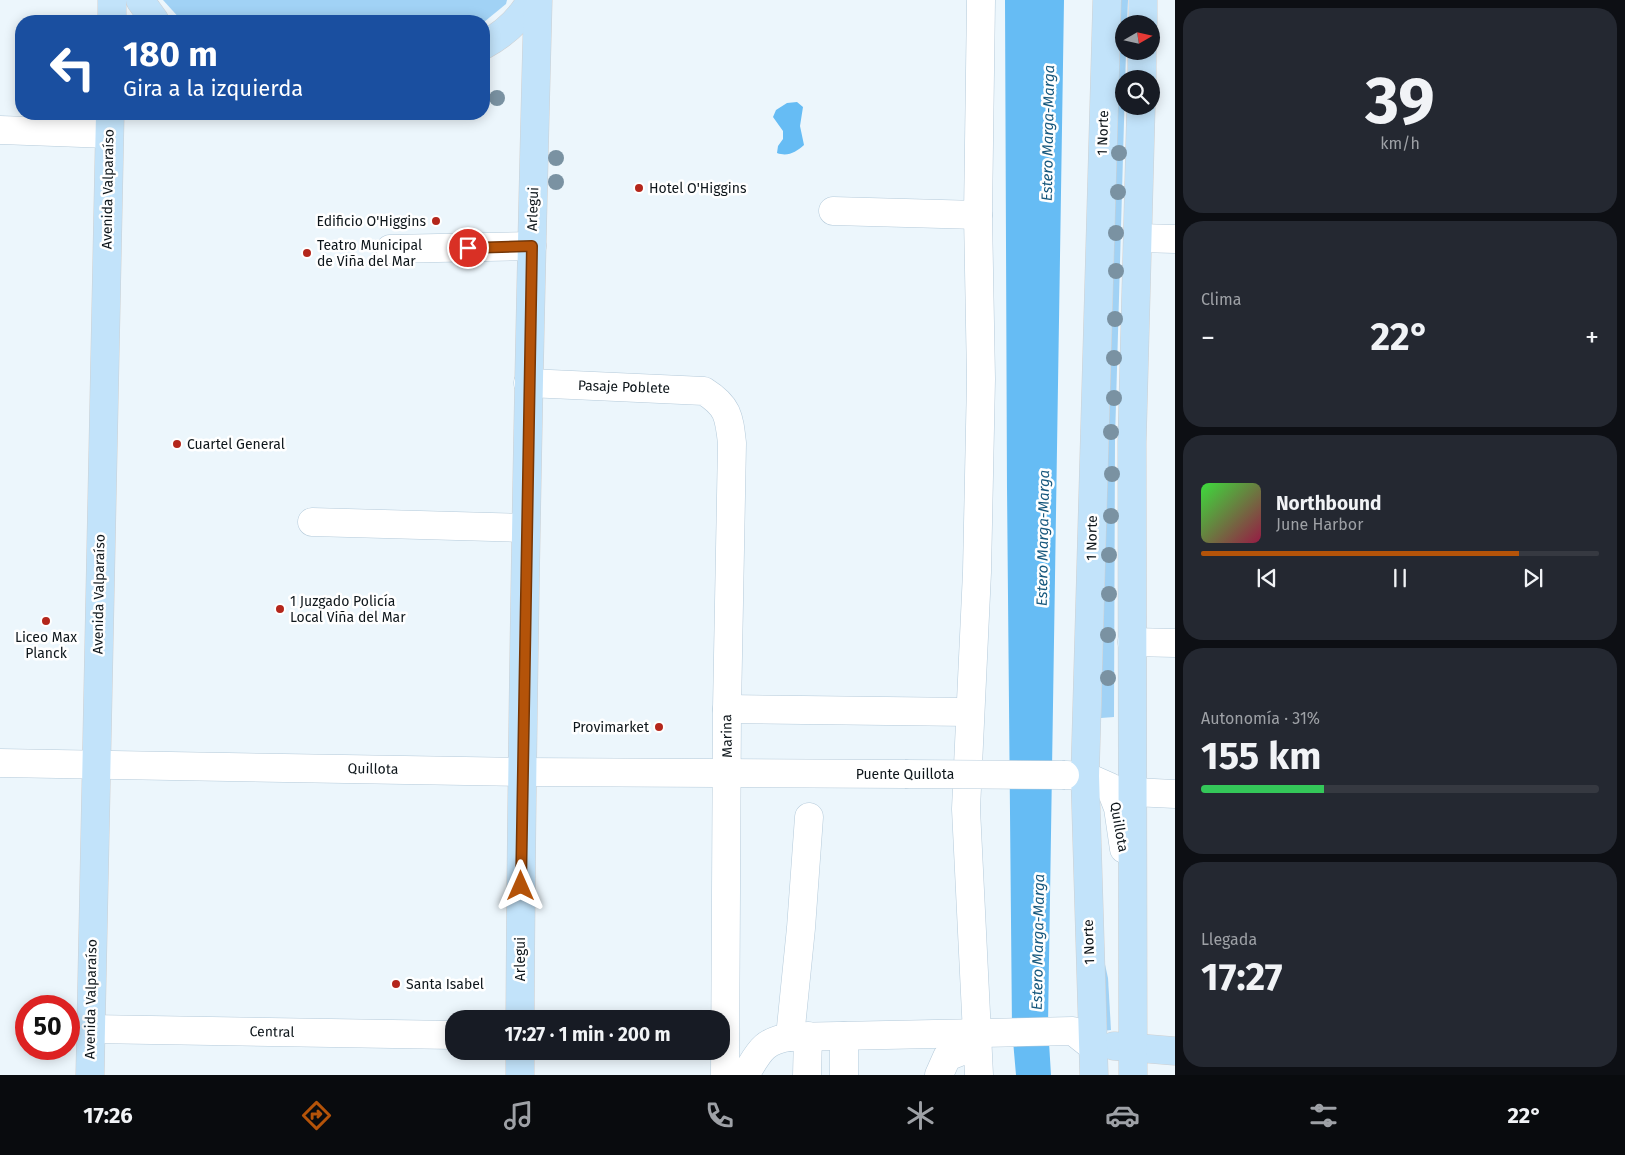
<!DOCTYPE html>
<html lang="es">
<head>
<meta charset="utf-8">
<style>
  :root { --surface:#171b24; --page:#242831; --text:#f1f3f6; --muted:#9ea1a6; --line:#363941; --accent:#b45309 }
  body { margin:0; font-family:"Fira Sans",sans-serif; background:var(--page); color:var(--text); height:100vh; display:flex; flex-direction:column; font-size:19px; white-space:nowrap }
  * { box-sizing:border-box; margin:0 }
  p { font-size:16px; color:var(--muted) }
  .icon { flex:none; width:28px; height:28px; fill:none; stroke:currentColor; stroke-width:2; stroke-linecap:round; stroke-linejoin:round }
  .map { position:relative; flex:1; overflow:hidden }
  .panel { display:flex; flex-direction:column; gap:8px; padding:8px; background:#0d0f14; width:450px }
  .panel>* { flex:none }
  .guide { position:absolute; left:15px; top:15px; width:475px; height:105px; border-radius:20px; box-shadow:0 2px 12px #0003; background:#1a4fa0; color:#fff; overflow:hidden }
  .needle { width:32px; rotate:81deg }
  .fabs { position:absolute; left:1115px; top:15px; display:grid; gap:10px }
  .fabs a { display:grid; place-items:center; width:45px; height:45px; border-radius:50%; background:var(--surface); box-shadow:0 2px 12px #0003; font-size:25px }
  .speed { position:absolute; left:15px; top:995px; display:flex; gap:10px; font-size:25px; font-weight:700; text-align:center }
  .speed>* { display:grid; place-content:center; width:65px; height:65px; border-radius:50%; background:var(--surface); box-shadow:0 2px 12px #0003; line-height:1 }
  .speed .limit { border:8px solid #d22; background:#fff; color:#111 }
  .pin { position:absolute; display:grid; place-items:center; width:42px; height:42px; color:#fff; margin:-21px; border:2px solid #fff; border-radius:50%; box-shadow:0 1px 5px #0007 }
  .me { position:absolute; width:55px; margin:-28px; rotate:0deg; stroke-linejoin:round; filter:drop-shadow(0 0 4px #0008) }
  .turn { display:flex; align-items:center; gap:18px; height:105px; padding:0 25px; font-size:22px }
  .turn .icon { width:65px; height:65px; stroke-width:2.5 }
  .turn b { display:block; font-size:35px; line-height:42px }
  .big { font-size:38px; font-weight:700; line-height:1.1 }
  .panel .widget { flex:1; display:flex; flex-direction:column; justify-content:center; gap:8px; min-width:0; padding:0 18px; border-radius:20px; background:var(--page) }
  .panel .dial { align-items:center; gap:0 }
  .dial b { font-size:65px; line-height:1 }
  .song { display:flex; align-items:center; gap:15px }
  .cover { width:60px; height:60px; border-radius:8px; background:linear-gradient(135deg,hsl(120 70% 55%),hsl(340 70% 35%)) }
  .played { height:5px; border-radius:2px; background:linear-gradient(90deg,var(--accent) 80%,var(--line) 80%) }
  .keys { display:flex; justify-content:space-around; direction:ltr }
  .heat { display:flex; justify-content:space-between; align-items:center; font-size:28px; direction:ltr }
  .charge { height:8px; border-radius:4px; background:linear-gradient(90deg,#34c759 31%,var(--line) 0) }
  .trip { position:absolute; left:445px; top:1010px; width:285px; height:50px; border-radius:20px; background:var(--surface); box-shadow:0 2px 12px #0003; font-weight:700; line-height:50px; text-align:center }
  .menu { display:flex; height:80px; justify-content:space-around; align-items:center; background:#090b0e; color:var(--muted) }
  .menu .icon { width:35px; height:35px }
  .menu .active { color:var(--accent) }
  .menu b { font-size:22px; color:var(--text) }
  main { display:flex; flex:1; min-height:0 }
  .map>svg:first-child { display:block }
  .green { fill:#a1d2f5 }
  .water { fill:#66bcf4 }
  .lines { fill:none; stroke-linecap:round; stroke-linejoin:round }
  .minor-casing { stroke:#b4cada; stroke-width:29 }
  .major-casing { stroke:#cfd0d1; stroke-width:29 }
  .minor { stroke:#fff; stroke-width:28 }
  .major { stroke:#c2e3fa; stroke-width:28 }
  .minor-bridge-casing { stroke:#b4cada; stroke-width:29; stroke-linecap:butt }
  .minor-bridge { stroke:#fff; stroke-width:28 }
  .tree { fill:#7a92a2 }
  .route-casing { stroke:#753606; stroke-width:12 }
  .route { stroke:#b45309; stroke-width:9 }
  .poi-dot { fill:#b4261b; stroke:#fff; stroke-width:2 }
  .labels { text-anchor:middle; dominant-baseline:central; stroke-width:5; stroke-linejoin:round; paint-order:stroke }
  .street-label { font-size:14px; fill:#0e161b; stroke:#fff }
  .poi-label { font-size:14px; fill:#0e161b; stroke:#fff; text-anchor:start }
  .water-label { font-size:15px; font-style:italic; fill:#17587d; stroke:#fff }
</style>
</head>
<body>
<main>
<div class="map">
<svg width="1175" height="1075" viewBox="0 0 1175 1075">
  <rect width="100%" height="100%" fill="#ecf6fc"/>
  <g class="green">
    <path d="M163,0H507L506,4L484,22L182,21Z"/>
    <path d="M1118,0H1128L1127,24H1124V51H1126L1115,439L1114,717L1101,718L1106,431Z"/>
    <path d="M1099,937L1108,978L1111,1030L1102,1031Z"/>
  </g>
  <g class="water">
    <path d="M1005,0H1064L1048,1026L1051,1075H1016L1012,1029L1007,488Z"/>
    <path d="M797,102L803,107L800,126L804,145C796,152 788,157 777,153L778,146L783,139V131L773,117L776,110L787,103Z"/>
  </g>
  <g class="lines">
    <defs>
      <g id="minor">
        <path d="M0,130L109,134"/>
        <path d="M833,211L978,215"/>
        <path d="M1139,238L1175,239"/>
        <path d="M390,249L532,246"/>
        <path d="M528,383L704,391C728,406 729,416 732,443L727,709L725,1075"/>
        <path d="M312,522L525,528"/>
        <path d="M1132,642L1175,643"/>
        <path d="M727,709L969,712"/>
        <path d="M0,763L521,772L905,774"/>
        <path d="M1065,775L1085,776L1110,787L1118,808L1124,849"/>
        <path d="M1133,792L1175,794"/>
        <path d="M91,1029L454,1035"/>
        <path d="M844,1036V1075"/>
        <path d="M790,1037L801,928L809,817"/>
        <path d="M745,1075C759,1053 762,1041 790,1037L1073,1031L1092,1046"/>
        <path d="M807,1075L808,1036"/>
        <path d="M939,1075L947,1057L977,1045"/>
        <path d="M979,1075L966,809L977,572L981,379L978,215L981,0"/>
      </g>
      <g id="major">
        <path d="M140,0L155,21"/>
        <path d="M112,21V0"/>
        <path d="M1143,24V0"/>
        <path d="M484,45C504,34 520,20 531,0"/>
        <path d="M1142,79V51"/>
        <path d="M520,1019C522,679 529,340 538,0"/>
        <path d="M1114,1046L1175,1051"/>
        <path d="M90,1075L110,114"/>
        <path d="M520,1075V1051"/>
        <path d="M1094,1075L1085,776L1107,0"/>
        <path d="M1133,1075L1132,442L1141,106"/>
      </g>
    </defs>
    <use href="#minor" class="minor-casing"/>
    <use href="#major" class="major-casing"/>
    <use href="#minor" class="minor"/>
    <use href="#major" class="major"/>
    <defs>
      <path id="minor-bridge" d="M905,774L1065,775"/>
    </defs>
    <use href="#minor-bridge" class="minor-bridge-casing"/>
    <use href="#minor-bridge" class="minor-bridge"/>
  </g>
  <g class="tree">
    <circle cx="497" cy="98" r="8"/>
    <circle cx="1119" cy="153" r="8"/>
    <circle cx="556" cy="158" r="8"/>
    <circle cx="556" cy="182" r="8"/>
    <circle cx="1118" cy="192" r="8"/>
    <circle cx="1116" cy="233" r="8"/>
    <circle cx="1116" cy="271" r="8"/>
    <circle cx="1115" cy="319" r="8"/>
    <circle cx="1114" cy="358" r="8"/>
    <circle cx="1114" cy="398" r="8"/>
    <circle cx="1111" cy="432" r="8"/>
    <circle cx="1112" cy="474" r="8"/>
    <circle cx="1111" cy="516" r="8"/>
    <circle cx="1109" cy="555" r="8"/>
    <circle cx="1109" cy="594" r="8"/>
    <circle cx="1108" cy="635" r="8"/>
    <circle cx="1108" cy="678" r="8"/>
  </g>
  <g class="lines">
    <defs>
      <path id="route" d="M468,248L532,246L521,886"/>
    </defs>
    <use href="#route" class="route-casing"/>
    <use href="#route" class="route"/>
  </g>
  <g class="poi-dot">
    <circle cx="639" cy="188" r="5"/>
    <circle cx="436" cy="221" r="5"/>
    <circle cx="307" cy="253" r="5"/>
    <circle cx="177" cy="444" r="5"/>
    <circle cx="280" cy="609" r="5"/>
    <circle cx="46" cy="621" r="5"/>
    <circle cx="659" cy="727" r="5"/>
    <circle cx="396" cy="984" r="5"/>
  </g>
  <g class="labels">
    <g class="street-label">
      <text transform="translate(1103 133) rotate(-88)">1 Norte</text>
      <text transform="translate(108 189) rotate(-89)">Avenida Valparaíso</text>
      <text transform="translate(533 209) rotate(-88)">Arlegui</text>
      <text transform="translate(624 387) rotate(2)">Pasaje Poblete</text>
      <text transform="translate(1092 538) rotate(-89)">1 Norte</text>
      <text transform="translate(99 594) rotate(-89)">Avenida Valparaíso</text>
      <text transform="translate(727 736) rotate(-91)">Marina</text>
      <text transform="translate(373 769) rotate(1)">Quillota</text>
      <text x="905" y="774">Puente Quillota</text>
      <text transform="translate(1119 827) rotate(80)">Quillota</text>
      <text transform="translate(1089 942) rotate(-92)">1 Norte</text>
      <text transform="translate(520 959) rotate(-90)">Arlegui</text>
      <text transform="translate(91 999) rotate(-89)">Avenida Valparaíso</text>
      <text transform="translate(272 1032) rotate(1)">Central</text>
    </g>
    <g class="poi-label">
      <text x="649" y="188">Hotel O'Higgins</text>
      <text x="426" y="221" text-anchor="end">Edificio O'Higgins</text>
      <text x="317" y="245">Teatro Municipal<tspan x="317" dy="16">de Viña del Mar</tspan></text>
      <text x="187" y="444">Cuartel General</text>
      <text x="290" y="601">1 Juzgado Policía<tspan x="290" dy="16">Local Viña del Mar</tspan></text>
      <text x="46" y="637" text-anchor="middle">Liceo Max<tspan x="46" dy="16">Planck</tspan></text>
      <text x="649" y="727" text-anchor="end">Provimarket</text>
      <text x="406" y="984">Santa Isabel</text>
    </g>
    <g class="water-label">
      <text transform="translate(1048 133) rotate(-89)">Estero Marga-Marga</text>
      <text transform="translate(1043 538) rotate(-89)">Estero Marga-Marga</text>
      <text transform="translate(1038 942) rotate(-89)">Estero Marga-Marga</text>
    </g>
  </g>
</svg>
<div class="fabs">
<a><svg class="needle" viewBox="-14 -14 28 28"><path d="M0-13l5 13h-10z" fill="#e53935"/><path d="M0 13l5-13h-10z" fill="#9ea1a6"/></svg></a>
<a><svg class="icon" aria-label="search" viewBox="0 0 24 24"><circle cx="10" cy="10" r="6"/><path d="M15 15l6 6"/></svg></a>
</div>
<div class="speed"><div class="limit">50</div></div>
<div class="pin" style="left:468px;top:248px;background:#d93025"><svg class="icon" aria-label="arrive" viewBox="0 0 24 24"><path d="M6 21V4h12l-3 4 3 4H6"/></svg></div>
<svg class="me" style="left:521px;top:886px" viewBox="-20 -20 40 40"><path d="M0-17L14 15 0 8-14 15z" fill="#b45309" stroke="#fff" stroke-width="4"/></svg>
<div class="trip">17:27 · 1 min · 200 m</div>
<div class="guide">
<div class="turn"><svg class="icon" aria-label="left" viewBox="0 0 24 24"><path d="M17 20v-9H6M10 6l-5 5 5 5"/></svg><div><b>180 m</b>Gira a la izquierda</div></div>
</div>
</div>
<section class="panel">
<div class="widget dial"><b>39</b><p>km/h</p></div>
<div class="widget"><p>Clima</p>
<div class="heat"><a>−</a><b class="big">22°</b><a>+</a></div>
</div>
<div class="widget">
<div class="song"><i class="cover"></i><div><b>Northbound</b><p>June Harbor</p></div></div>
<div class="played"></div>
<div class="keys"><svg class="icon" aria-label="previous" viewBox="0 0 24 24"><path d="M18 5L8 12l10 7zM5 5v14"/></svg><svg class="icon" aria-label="pause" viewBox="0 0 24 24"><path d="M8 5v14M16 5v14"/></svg><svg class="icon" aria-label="next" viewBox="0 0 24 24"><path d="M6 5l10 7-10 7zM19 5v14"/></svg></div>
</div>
<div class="widget"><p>Autonomía · 31%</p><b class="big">155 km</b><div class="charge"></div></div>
<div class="widget"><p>Llegada</p><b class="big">17:27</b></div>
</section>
</main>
<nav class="menu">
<b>17:26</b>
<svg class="icon active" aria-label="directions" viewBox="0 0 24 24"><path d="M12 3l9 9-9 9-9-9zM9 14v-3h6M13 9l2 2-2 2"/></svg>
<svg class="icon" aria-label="music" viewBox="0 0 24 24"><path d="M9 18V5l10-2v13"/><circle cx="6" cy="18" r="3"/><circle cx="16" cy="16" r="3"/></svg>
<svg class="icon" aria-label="phone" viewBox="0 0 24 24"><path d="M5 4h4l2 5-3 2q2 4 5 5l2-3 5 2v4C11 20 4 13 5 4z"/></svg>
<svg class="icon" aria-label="climate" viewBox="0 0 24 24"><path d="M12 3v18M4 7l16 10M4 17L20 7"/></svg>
<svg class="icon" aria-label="car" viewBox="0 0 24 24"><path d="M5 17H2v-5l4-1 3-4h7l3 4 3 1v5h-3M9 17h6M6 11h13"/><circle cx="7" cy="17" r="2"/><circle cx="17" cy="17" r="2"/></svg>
<svg class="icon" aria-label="filters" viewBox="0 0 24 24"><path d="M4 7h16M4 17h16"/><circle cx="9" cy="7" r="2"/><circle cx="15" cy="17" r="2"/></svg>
<b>22°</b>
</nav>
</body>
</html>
